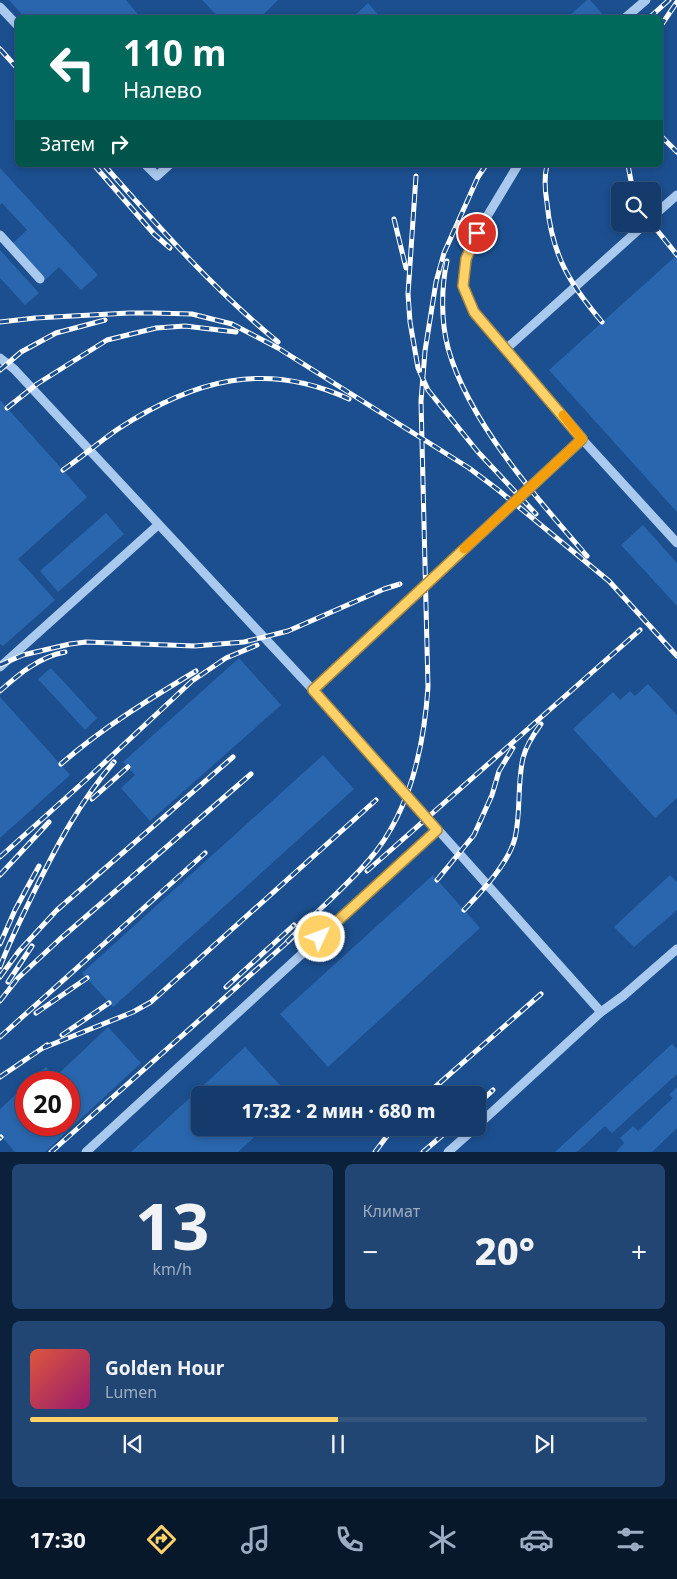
<!DOCTYPE html>
<html lang="ru">
<head>
<meta charset="utf-8">
<style>
  :root { --surface:#143b6b; --page:#214673; --text:#f1f3f6; --muted:#9dadc1; --line:#33557e; --accent:#ffd166 }
  body { margin:0; font-family:"Noto Sans",sans-serif; background:var(--page); color:var(--text); height:100vh; display:flex; flex-direction:column; font-size:19px; white-space:nowrap }
  * { box-sizing:border-box; margin:0 }
  p { font-size:16px; color:var(--muted) }
  .icon { flex:none; width:28px; height:28px; fill:none; stroke:currentColor; stroke-width:2; stroke-linecap:round; stroke-linejoin:round }
  .map { position:relative; height:1152px; overflow:hidden }
  .sheet { display:flex; flex-direction:column; gap:12px; padding:12px; background:#0b203b; flex:1 }
  .sheet>* { flex:none }
  .banner { position:absolute; left:15px; top:15px; width:648px; height:152px; border-radius:8px; box-shadow:0 2px 8px #0003,0 0 0 1px var(--line); background:#00695c; color:#fff; overflow:hidden }
  .controls { position:absolute; left:611px; top:182px; display:grid; gap:10px }
  .controls a { display:grid; place-items:center; width:50px; height:50px; border-radius:8px; background:var(--surface); box-shadow:0 2px 8px #0003,0 0 0 1px var(--line); font-size:25px }
  .speed { position:absolute; left:15px; top:1071px; display:flex; gap:10px; font-size:25px; font-weight:700; text-align:center }
  .speed>* { display:grid; place-content:center; width:65px; height:65px; border-radius:50%; background:var(--surface); box-shadow:0 2px 8px #0003,0 0 0 1px var(--line); line-height:1 }
  .speed .limit { border:8px solid #d22; background:#fff; color:#111 }
  .pin { position:absolute; display:grid; place-items:center; width:42px; height:42px; color:#fff; margin:-21px; border:2px solid #fff; border-radius:50%; box-shadow:0 1px 5px #0007 }
  .me { position:absolute; width:55px; margin:-28px; rotate:47deg; stroke-linejoin:round; filter:drop-shadow(0 0 4px #0008) }
  .turn { display:flex; align-items:center; gap:18px; height:105px; padding:0 25px; font-size:22px }
  .turn .icon { width:65px; height:65px; stroke-width:2.5 }
  .turn b { display:block; font-size:35px; line-height:42px }
  .then { display:flex; align-items:center; height:48px; padding:0 25px; background:#0003; gap:10px; font-size:19px }
  .big { font-size:38px; font-weight:800; line-height:1.1 }
  .sheet .widget { flex:1; display:flex; flex-direction:column; justify-content:center; gap:8px; min-width:0; padding:0 18px; border-radius:8px; background:var(--page) }
  .sheet .dial { align-items:center; gap:0 }
  .dial b { font-size:65px; line-height:1 }
  .song { display:flex; align-items:center; gap:15px }
  .cover { width:60px; height:60px; border-radius:8px; background:linear-gradient(135deg,hsl(10 70% 55%),hsl(320 70% 35%)) }
  .played { height:5px; border-radius:2px; background:linear-gradient(90deg,var(--accent) 50%,var(--line) 50%) }
  .keys { display:flex; justify-content:space-around; direction:ltr }
  .heat { display:flex; justify-content:space-between; align-items:center; font-size:28px; direction:ltr }
  .sheet .tiles { flex:1; display:grid; gap:12px; grid-template-columns:1fr 1fr }
  .widget:last-child { grid-column:span 2 }
  .trip { position:absolute; left:191px; top:1086px; width:295px; height:50px; border-radius:8px; background:var(--surface); box-shadow:0 2px 8px #0003,0 0 0 1px var(--line); font-weight:800; line-height:50px; text-align:center }
  .menu { display:flex; height:80px; justify-content:space-around; align-items:center; background:#08182b; color:var(--muted) }
  .menu .icon { width:35px; height:35px }
  .menu .active { color:var(--accent) }
  .menu b { font-size:22px; color:var(--text) }
  .map>svg:first-child { display:block }
  .building { fill:#2a66ad }
  .lines { fill:none; stroke-linecap:round; stroke-linejoin:round }
  .minor { stroke:#a9c9ee; stroke-width:9 }
  .rail-casing { stroke:#fff; stroke-width:5 }
  .rail { stroke:#1b4f8f; stroke-width:3; stroke-dasharray:9; stroke-linecap:butt }
  .route-casing { stroke:#a68842; stroke-width:12 }
  .route { stroke:#ffd166; stroke-width:9 }
  .slow { stroke:#f59e0b; stroke-width:9 }
</style>
</head>
<body>
<div class="map">
<svg width="677" height="1152" viewBox="0 0 677 1152">
  <rect width="100%" height="100%" fill="#1b4f8f"/>
  <g class="building">
    <path d="M9,0H126L141,18H25Z"/>
    <path d="M202,0H278L260,18H219Z"/>
    <path d="M587,0H590L606,18H567Z"/>
    <path d="M368,3L381,18H352Z"/>
    <path d="M0,168L98,275L81,290L59,267L45,280L12,244L27,230L2,203L0,205Z"/>
    <path d="M0,250L39,293L25,305L0,278Z"/>
    <path d="M677,255V512L549,370Z"/>
    <path d="M0,400L87,497L18,559L55,600L3,646L0,644Z"/>
    <path d="M106,513L124,534L58,592L40,571Z"/>
    <path d="M643,525L677,563V606L621,545Z"/>
    <path d="M239,658L281,705L150,821L121,788L135,775L123,762Z"/>
    <path d="M51,668L97,718L85,730L38,679Z"/>
    <path d="M648,684L677,715V798L655,818L573,729L613,692L620,700L630,691L635,696Z"/>
    <path d="M0,697L70,775L0,838Z"/>
    <path d="M323,755L354,789L113,1007L82,973Z"/>
    <path d="M433,875L480,928L328,1067L280,1014Z"/>
    <path d="M670,875L677,882V910L634,947L614,927Z"/>
    <path d="M108,1027L141,1063L45,1152H15L0,1135V1109L26,1085V1125H69V1082H28L46,1067L55,1077Z"/>
    <path d="M672,1044L677,1049V1074L612,1133L605,1126L577,1152H555Z"/>
    <path d="M245,1047L289,1095H200V1128H264L238,1152H131Z"/>
    <path d="M677,1087V1128L652,1152H616L624,1143L620,1138L633,1126L638,1131L673,1098L669,1095Z"/>
  </g>
  <g class="lines">
    <g class="minor">
      <path d="M0,7L18,26"/>
      <path d="M625,18L646,0"/>
      <path d="M146,165L157,176L169,165"/>
      <path d="M518,165L477,233L466,259L463,286L475,313L582,439L677,543"/>
      <path d="M652,217L677,195"/>
      <path d="M0,235L40,279"/>
      <path d="M506,349L645,224"/>
      <path d="M0,358L14,369L313,690L601,1012L478,1125"/>
      <path d="M0,667L158,525"/>
      <path d="M313,690L582,439"/>
      <path d="M601,1012L623,996L677,949"/>
      <path d="M86,1152L437,830"/>
      <path d="M448,1152L475,1128"/>
    </g>
    <defs>
      <g id="rail">
        <path d="M649,18L669,0"/>
        <path d="M660,27L677,2"/>
        <path d="M0,49L18,69"/>
        <path d="M660,135L677,152"/>
        <path d="M94,165L154,234L170,248"/>
        <path d="M104,165C159,227 214,290 278,342"/>
        <path d="M547,165C544,177 545,191 547,203C552,255 569,283 602,322"/>
        <path d="M628,165L631,181L636,191"/>
        <path d="M416,176L408,294L410,322L418,368L428,390L478,452L536,514"/>
        <path d="M394,219L406,268"/>
        <path d="M652,224L677,255"/>
        <path d="M447,261C441,289 441,321 448,348C468,421 538,500 587,556"/>
        <path d="M0,322L35,318L129,313H154L192,314L232,324L278,348L469,468L497,489L609,581L677,656"/>
        <path d="M0,370L21,352L56,333L105,320"/>
        <path d="M7,408L37,384L107,340L156,328L185,326L236,332"/>
        <path d="M63,470C82,457 99,442 118,429C193,380 265,360 349,399"/>
        <path d="M0,665L23,655L70,644L86,642L195,646L244,642L288,631L384,589L400,584"/>
        <path d="M0,691C19,674 39,657 65,652"/>
        <path d="M61,764C102,728 148,700 196,671"/>
        <path d="M92,799L128,767"/>
        <path d="M0,857L89,777L192,681L226,658L257,645"/>
        <path d="M367,871L640,630"/>
        <path d="M0,875L49,822"/>
        <path d="M437,880L474,835L492,795L499,771L513,748"/>
        <path d="M464,910C481,892 509,863 515,838C521,812 517,784 523,758C526,746 533,735 541,724"/>
        <path d="M287,942C313,914 343,890 368,861C409,815 424,747 428,687L421,401L425,351L436,282L444,253L478,177L486,165"/>
        <path d="M0,944L15,910L39,866"/>
        <path d="M0,967C10,940 23,915 35,890C57,845 81,800 114,762"/>
        <path d="M0,977L19,951L57,910L233,757"/>
        <path d="M8,982L32,946"/>
        <path d="M226,987L294,925"/>
        <path d="M0,1001L18,978L60,939L251,774"/>
        <path d="M36,1013L87,978"/>
        <path d="M62,1035L109,1003"/>
        <path d="M0,1037L205,853"/>
        <path d="M43,1048L133,1012L151,1002L376,800"/>
        <path d="M0,1077L47,1045"/>
        <path d="M426,1095L541,994"/>
        <path d="M478,1104L493,1090"/>
        <path d="M0,1138L1,1137"/>
        <path d="M51,1152L292,938"/>
        <path d="M375,1152L393,1128"/>
        <path d="M423,1152L451,1128"/>
      </g>
    </defs>
    <use href="#rail" class="rail-casing"/>
    <use href="#rail" class="rail"/>
  </g>
  <g class="lines">
    <defs>
      <path id="route" d="M320,937L437,830L313,690L582,439L474,312L463,286L466,259L477,233"/>
    </defs>
    <use href="#route" class="route-casing"/>
    <use href="#route" class="route"/>
    <path class="slow" d="M464,549L582,439L563,415"/>
  </g>
</svg>
<div class="controls">
<a><svg class="icon" aria-label="search" viewBox="0 0 24 24"><circle cx="10" cy="10" r="6"/><path d="M15 15l6 6"/></svg></a>
</div>
<div class="speed"><div class="limit">20</div></div>
<div class="pin" style="left:477px;top:233px;background:#d93025"><svg class="icon" aria-label="arrive" viewBox="0 0 24 24"><path d="M6 21V4h12l-3 4 3 4H6"/></svg></div>
<svg class="me" style="left:320px;top:937px" viewBox="-20 -20 40 40"><circle r="17" fill="#ffd166" stroke="#fff" stroke-width="3"/><path d="M0-11L8 9 0 5-8 9z" fill="#fff"/></svg>
<div class="trip">17:32 · 2 мин · 680 m</div>
<div class="banner">
<div class="turn"><svg class="icon" aria-label="left" viewBox="0 0 24 24"><path d="M17 20v-9H6M10 6l-5 5 5 5"/></svg><div><b>110 m</b>Налево</div></div>
<div class="then">Затем<svg class="icon" aria-label="right" viewBox="0 0 24 24"><path d="M7 20v-9h11M14 6l5 5-5 5"/></svg></div>
</div>
</div>
<section class="sheet">
<div class="tiles">
<div class="widget dial"><b>13</b><p>km/h</p></div>
<div class="widget"><p>Климат</p>
<div class="heat"><a>−</a><b class="big">20°</b><a>+</a></div>
</div>
<div class="widget">
<div class="song"><i class="cover"></i><div><b>Golden Hour</b><p>Lumen</p></div></div>
<div class="played"></div>
<div class="keys"><svg class="icon" aria-label="previous" viewBox="0 0 24 24"><path d="M18 5L8 12l10 7zM5 5v14"/></svg><svg class="icon" aria-label="pause" viewBox="0 0 24 24"><path d="M8 5v14M16 5v14"/></svg><svg class="icon" aria-label="next" viewBox="0 0 24 24"><path d="M6 5l10 7-10 7zM19 5v14"/></svg></div>
</div>
</div>
</section>
<nav class="menu">
<b>17:30</b>
<svg class="icon active" aria-label="directions" viewBox="0 0 24 24"><path d="M12 3l9 9-9 9-9-9zM9 14v-3h6M13 9l2 2-2 2"/></svg>
<svg class="icon" aria-label="music" viewBox="0 0 24 24"><path d="M9 18V5l10-2v13"/><circle cx="6" cy="18" r="3"/><circle cx="16" cy="16" r="3"/></svg>
<svg class="icon" aria-label="phone" viewBox="0 0 24 24"><path d="M5 4h4l2 5-3 2q2 4 5 5l2-3 5 2v4C11 20 4 13 5 4z"/></svg>
<svg class="icon" aria-label="climate" viewBox="0 0 24 24"><path d="M12 3v18M4 7l16 10M4 17L20 7"/></svg>
<svg class="icon" aria-label="car" viewBox="0 0 24 24"><path d="M5 17H2v-5l4-1 3-4h7l3 4 3 1v5h-3M9 17h6M6 11h13"/><circle cx="7" cy="17" r="2"/><circle cx="17" cy="17" r="2"/></svg>
<svg class="icon" aria-label="filters" viewBox="0 0 24 24"><path d="M4 7h16M4 17h16"/><circle cx="9" cy="7" r="2"/><circle cx="15" cy="17" r="2"/></svg>
</nav>
</body>
</html>
